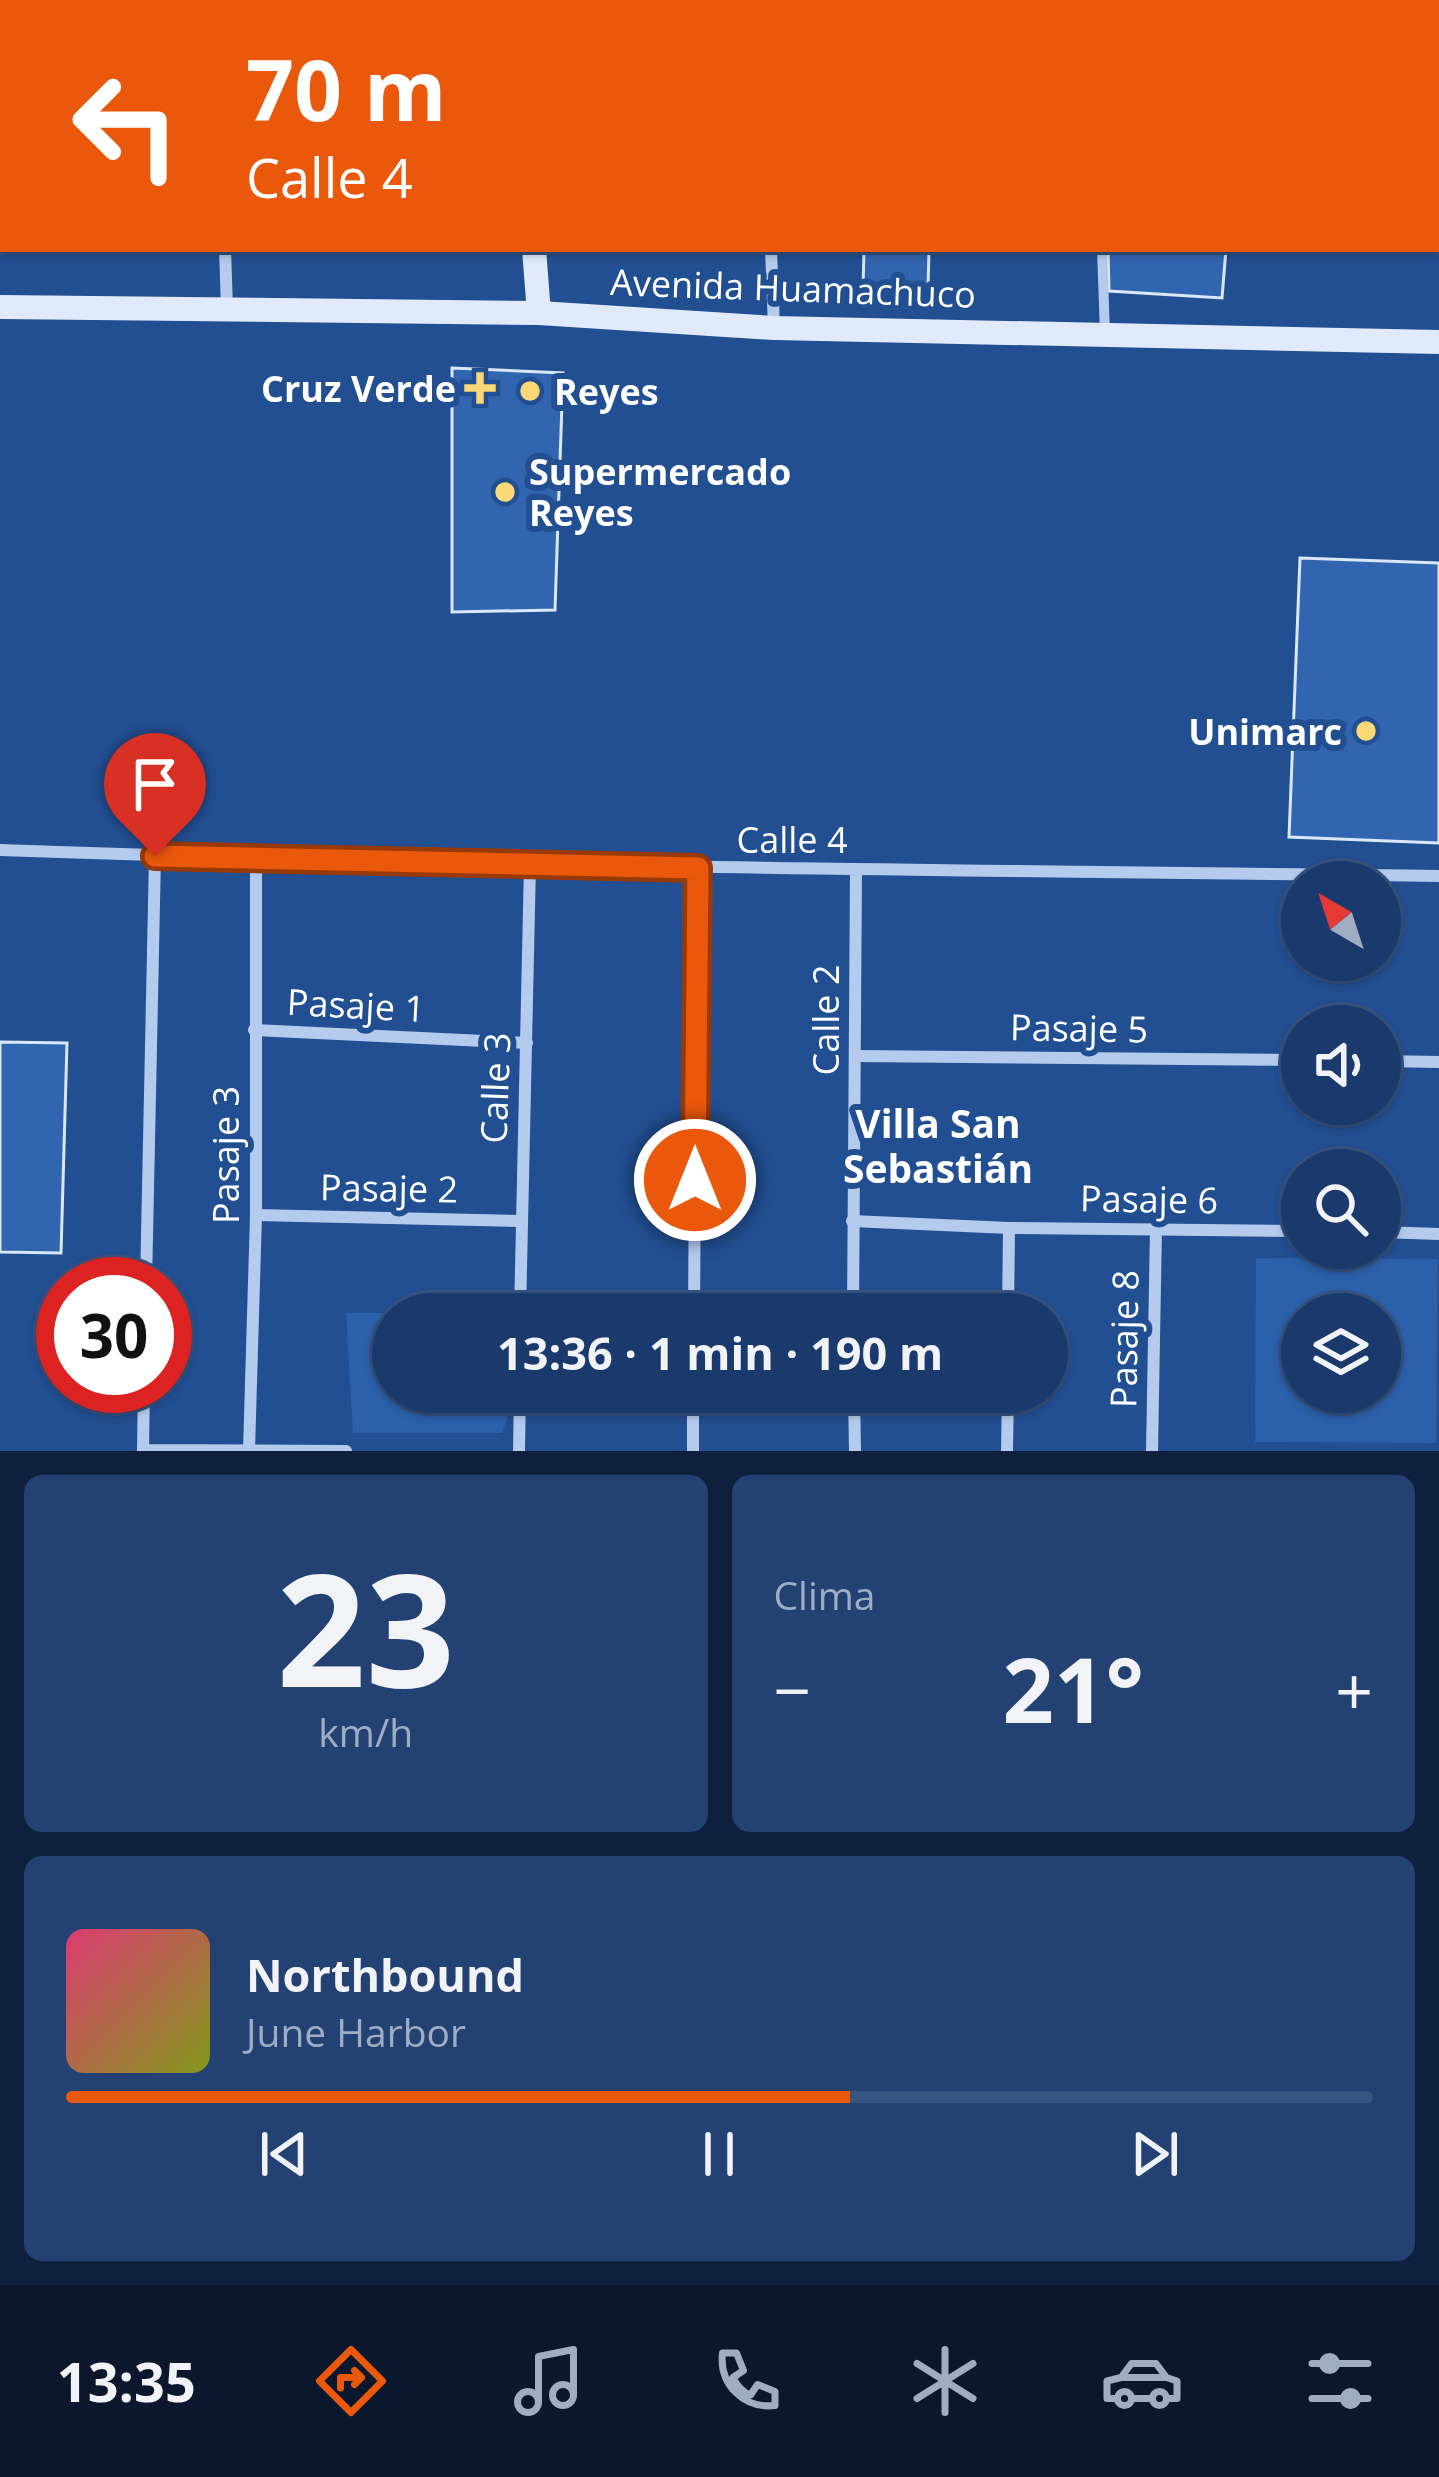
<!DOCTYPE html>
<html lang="es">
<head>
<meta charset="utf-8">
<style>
  :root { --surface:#1a3a6e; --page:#234173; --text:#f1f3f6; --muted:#9fadc2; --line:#385481; --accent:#ea580c }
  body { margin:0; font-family:"Open Sans",sans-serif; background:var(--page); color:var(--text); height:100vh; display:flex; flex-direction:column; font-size:45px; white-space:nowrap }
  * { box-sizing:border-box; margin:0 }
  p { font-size:39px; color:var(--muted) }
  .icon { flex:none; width:66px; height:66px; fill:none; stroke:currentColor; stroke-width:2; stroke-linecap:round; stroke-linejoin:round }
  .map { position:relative; height:1451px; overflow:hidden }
  .details { display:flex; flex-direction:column; gap:24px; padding:24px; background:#0e203c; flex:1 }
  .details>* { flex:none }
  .banner { position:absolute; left:0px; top:0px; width:1440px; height:252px; box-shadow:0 3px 9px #0004,0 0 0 3px var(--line); background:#ea580c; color:#fff; overflow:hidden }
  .needle { width:78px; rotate:321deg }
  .controls { position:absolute; left:1281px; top:861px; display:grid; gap:24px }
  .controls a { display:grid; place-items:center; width:120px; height:120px; border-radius:50%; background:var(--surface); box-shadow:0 3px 9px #0004,0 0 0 3px var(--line); font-size:60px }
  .speed { position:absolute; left:36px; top:1257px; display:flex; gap:24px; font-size:60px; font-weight:700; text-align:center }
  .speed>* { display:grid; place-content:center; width:156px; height:156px; border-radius:50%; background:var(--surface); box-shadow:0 3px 9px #0004,0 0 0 3px var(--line); line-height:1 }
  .speed .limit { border:18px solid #d22; background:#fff; color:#111 }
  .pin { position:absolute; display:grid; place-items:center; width:102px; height:102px; color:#fff; margin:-123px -51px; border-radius:50% 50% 50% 0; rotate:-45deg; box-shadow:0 0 12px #0007 }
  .pin .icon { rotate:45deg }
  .me { position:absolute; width:132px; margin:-66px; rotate:0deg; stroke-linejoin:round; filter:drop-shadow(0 0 9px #0008) }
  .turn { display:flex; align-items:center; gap:42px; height:252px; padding:0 48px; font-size:54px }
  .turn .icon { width:156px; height:156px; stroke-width:2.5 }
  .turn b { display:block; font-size:84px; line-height:102px }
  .big { font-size:90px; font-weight:700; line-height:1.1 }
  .details .card { flex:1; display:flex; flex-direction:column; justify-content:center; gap:18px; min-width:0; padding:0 42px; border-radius:18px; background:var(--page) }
  .details .dial { align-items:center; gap:0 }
  .dial b { font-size:156px; line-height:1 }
  .song { display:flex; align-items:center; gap:36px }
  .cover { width:144px; height:144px; border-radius:18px; background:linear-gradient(135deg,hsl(340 70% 55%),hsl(70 70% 35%)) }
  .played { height:12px; border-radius:6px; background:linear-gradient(90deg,var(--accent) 60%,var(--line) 60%) }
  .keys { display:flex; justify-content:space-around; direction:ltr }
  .heat { display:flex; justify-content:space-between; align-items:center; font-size:66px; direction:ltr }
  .details .tiles { flex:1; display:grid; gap:24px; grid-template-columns:1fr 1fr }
  .card:last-child { grid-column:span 2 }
  .trip { position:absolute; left:372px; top:1293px; width:696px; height:120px; border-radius:60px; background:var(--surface); box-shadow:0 3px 9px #0004,0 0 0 3px var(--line); font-weight:700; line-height:120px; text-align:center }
  .tab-bar { display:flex; height:192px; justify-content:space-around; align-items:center; background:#0a172c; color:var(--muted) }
  .tab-bar .icon { width:84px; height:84px }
  .tab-bar .selected { color:var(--accent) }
  .tab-bar b { font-size:54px; color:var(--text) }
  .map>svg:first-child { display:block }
  .green { fill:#2b60aa; fill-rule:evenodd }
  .building { fill:#3265af; stroke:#d9e7f9; stroke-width:3 }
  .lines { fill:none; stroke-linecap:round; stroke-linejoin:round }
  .pedestrian { stroke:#b4cbed; stroke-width:10 }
  .minor { stroke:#b4cbed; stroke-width:12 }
  .secondary { stroke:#e0eafa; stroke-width:24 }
  .route-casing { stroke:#983908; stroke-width:30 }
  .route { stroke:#ea580c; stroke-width:21 }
  .poi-dot { fill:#f9d875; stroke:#224e92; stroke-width:4.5 }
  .labels { text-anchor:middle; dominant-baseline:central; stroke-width:12; stroke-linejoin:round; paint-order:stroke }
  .street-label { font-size:36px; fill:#fff; stroke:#224e92 }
  .poi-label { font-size:36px; font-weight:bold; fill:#fff; stroke:#224e92; text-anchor:end }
  .neighbourhood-label { font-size:39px; font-weight:bold; fill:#fff; stroke:#224e92 }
</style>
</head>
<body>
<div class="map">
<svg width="1439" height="1451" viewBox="0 0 1439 1451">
  <rect width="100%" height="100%" fill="#224e92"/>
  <g class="green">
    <path d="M1256,1258L1438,1259L1436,1443L1255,1442ZM1302,1314H1380V1392H1302Z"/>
    <path d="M346,1313H507L393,1314V1392H507V1420L502,1433H353Z"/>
  </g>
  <g class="building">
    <path d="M1108,249H1226L1222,298L1109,291Z"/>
    <path d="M929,250L928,289L863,287L864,252Z"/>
    <path d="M452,368L563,373L555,610L452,612Z"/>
    <path d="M1300,558L1439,563V843L1289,837Z"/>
    <path d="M0,1042L67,1043L61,1253L0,1252Z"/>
  </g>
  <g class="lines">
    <g class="pedestrian">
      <path d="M1095,0V3"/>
      <path d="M1102,249L1105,334"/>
    </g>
    <g class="minor">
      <path d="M217,0V3"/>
      <path d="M763,0V3"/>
      <path d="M225,249L227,308"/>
      <path d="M771,249L774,328"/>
      <path d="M0,850C480,867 959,870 1439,876"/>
      <path d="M254,1030L527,1043"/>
      <path d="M856,1056L1302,1060"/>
      <path d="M1380,1061L1439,1062"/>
      <path d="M256,1215L520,1221"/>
      <path d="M852,1221L1009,1228L1302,1231"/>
      <path d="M1380,1232L1439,1234"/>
      <path d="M146,1284L155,856"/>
      <path d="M520,1314L530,864"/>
      <path d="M694,1314L697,869"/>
      <path d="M853,1314L856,869"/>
      <path d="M1008,1314L1009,1228"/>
      <path d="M144,1386L143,1450L346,1451"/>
      <path d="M854,1392L855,1451"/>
      <path d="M249,1450L256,1215V860"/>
      <path d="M519,1451L520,1392"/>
      <path d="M693,1451V1392"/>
      <path d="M1007,1451L1008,1392"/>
      <path d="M1152,1451L1156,1228"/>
    </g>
    <g class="secondary">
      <path d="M515,0V3"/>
      <path d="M534,249L539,313"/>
      <path d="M0,307L539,313L774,328L1439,342"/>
    </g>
  </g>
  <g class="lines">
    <defs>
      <path id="route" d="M155,856L698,868L695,1180"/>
    </defs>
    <use href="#route" class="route-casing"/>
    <use href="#route" class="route"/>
  </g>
  <g class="poi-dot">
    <path d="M474 370h12v12h12v12h-12v12h-12v-12h-12v-12h12z"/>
    <circle cx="530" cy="391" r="12"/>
    <circle cx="505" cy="492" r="12"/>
    <circle cx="1366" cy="731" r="12"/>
  </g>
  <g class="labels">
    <g class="street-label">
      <text transform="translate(793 288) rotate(2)">Avenida Huamachuco</text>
      <text x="792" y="839">Calle 4</text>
      <text transform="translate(356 1005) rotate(3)">Pasaje 1</text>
      <text transform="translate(825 1020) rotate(-90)">Calle 2</text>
      <text transform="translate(1079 1028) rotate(1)">Pasaje 5</text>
      <text transform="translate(495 1088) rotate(-88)">Calle 3</text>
      <text transform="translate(225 1155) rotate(-90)">Pasaje 3</text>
      <text transform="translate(389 1188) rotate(1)">Pasaje 2</text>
      <text transform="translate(1149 1199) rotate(1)">Pasaje 6</text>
      <text transform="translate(1124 1339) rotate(-89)">Pasaje 8</text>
    </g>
    <g class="poi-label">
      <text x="456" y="388">Cruz Verde</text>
      <text x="554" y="391" text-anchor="start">Reyes</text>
      <text x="529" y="471" text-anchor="start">Supermercado<tspan x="529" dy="41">Reyes</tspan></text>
      <text x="1342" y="731">Unimarc</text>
    </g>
    <g class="neighbourhood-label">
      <text x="938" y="1122">Villa San<tspan x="938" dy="45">Sebastián</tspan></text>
    </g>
  </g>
</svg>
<div class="controls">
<a><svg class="needle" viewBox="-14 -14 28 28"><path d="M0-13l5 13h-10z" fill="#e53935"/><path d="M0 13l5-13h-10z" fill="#9fadc2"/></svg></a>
<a><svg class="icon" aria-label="sound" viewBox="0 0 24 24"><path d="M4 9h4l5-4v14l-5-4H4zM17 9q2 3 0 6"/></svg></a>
<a><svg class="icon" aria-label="search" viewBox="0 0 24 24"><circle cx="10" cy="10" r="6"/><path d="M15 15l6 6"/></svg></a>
<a><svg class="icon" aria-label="layers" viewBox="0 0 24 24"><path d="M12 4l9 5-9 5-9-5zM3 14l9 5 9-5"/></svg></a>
</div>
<div class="speed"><div class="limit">30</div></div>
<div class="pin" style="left:155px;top:856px;background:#d93025"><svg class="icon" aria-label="arrive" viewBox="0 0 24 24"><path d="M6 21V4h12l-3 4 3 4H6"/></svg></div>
<svg class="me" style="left:695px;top:1180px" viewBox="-20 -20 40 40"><circle r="17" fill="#ea580c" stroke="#fff" stroke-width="3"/><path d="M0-11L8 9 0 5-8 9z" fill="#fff"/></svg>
<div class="trip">13:36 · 1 min · 190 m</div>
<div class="banner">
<div class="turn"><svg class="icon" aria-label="left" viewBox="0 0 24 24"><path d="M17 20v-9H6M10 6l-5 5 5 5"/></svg><div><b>70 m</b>Calle 4</div></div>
</div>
</div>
<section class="details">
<div class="tiles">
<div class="card dial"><b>23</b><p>km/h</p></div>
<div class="card"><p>Clima</p>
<div class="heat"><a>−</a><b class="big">21°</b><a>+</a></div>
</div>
<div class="card">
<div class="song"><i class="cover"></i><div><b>Northbound</b><p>June Harbor</p></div></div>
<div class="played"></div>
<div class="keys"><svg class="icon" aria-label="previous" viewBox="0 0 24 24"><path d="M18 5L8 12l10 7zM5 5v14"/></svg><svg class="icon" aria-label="pause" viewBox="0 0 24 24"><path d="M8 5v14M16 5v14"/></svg><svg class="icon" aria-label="next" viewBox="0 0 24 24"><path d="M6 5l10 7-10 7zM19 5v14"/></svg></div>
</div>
</div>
</section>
<nav class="tab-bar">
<b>13:35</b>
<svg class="icon selected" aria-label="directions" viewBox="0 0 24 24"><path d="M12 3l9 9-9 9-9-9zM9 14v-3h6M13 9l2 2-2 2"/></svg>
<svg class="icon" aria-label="music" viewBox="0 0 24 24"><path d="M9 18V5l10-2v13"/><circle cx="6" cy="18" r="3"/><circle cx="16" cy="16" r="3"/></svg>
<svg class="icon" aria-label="phone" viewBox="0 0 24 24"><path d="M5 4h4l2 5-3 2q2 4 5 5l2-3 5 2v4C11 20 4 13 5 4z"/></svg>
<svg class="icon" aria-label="climate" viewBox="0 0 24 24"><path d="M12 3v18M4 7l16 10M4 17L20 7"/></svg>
<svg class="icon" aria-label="car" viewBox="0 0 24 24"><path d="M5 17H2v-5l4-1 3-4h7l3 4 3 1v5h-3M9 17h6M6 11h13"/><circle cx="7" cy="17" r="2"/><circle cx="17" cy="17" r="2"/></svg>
<svg class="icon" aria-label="filters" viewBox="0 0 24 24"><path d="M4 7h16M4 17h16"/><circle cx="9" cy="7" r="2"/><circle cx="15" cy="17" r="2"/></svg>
</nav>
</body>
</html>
